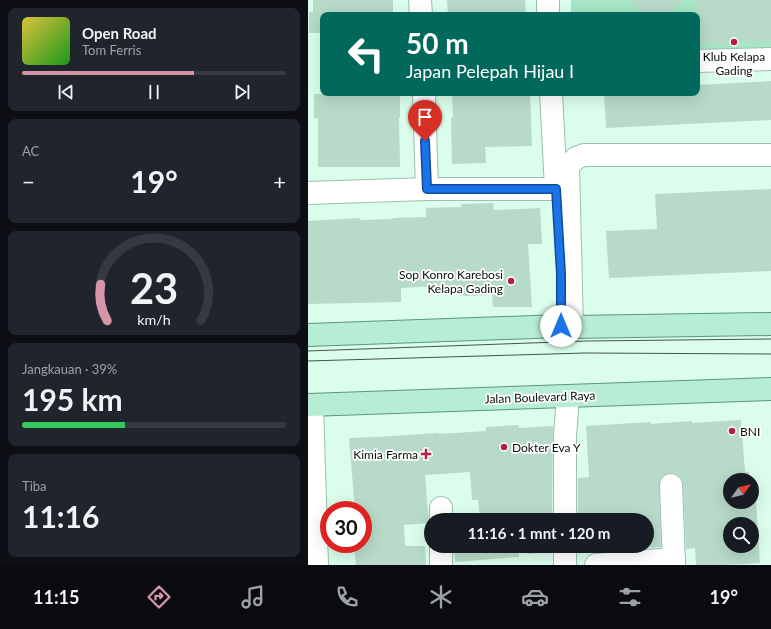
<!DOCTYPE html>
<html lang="id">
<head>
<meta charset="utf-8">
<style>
  :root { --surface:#171b24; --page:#20242c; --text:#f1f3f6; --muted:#9ea1a6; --line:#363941; --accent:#d594a7 }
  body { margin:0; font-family:Lato,sans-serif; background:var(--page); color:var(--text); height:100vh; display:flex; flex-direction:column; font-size:15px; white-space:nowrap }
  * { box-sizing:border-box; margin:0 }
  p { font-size:13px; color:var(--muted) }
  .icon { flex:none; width:22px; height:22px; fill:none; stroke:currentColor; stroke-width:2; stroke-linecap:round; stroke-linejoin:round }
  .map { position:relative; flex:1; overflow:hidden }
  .side { display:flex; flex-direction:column; gap:8px; padding:8px; background:#0d0f14; width:308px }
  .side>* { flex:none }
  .banner { position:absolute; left:12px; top:12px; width:380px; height:84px; border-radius:8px; box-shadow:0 4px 16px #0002; background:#00695c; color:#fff; overflow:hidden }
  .needle { width:26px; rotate:56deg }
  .buttons { position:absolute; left:415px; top:473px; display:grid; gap:8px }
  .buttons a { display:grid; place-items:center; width:36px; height:36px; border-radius:50%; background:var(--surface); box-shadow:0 4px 16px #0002; font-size:20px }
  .speed { position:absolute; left:12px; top:501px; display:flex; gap:8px; font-size:20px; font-weight:700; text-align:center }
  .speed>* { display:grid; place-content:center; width:52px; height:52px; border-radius:50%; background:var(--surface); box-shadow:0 4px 16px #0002; line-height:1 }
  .speed .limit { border:6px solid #d22; background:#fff; color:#111 }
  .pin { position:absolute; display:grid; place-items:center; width:34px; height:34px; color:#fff; margin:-41px -17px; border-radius:50% 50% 50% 0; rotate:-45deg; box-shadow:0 0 4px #0007 }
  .pin .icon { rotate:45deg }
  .me { position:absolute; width:44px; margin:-22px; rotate:0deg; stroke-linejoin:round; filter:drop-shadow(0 0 3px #0008) }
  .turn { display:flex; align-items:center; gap:14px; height:84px; padding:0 20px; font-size:18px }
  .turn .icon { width:52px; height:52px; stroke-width:2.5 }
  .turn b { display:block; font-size:28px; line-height:34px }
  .big { font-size:30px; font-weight:700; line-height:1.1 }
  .side .tile { flex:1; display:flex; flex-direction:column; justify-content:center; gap:6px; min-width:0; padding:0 14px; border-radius:8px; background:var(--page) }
  .side .dial { align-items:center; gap:0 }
  .dial svg { height:104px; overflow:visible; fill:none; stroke:var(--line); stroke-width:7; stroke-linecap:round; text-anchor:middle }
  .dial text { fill:var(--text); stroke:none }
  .song { display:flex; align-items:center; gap:12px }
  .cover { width:48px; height:48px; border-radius:6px; background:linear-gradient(135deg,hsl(50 70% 55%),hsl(120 70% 35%)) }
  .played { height:4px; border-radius:2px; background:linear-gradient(90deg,var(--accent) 65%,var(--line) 65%) }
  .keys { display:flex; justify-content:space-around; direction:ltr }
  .heat { display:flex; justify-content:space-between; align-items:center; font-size:22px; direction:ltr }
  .charge { height:6px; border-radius:3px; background:linear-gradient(90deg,#34c759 39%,var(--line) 0) }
  .trip { position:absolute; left:116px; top:513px; width:230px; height:40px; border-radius:20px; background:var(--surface); box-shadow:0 4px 16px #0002; font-weight:700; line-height:40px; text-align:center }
  .tabs { display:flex; height:64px; justify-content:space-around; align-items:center; background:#090b0e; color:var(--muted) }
  .tabs .icon { width:28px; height:28px }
  .tabs .current { color:var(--accent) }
  .tabs b { font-size:18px; color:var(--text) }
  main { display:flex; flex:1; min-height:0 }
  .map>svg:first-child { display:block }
  .green { fill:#a6e5c6 }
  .building { fill:#b8dac8; fill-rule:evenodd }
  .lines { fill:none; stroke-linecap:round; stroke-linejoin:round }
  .minor-casing { stroke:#9dbfae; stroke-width:24 }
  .major-casing { stroke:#5a987b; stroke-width:24 }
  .minor { stroke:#fff; stroke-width:22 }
  .major { stroke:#b7edd4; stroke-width:22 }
  .tram { stroke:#43554c; stroke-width:1 }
  .route-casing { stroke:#114b97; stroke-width:10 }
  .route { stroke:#1a73e8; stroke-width:7 }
  .poi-dot { fill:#b22046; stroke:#fff; stroke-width:1.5 }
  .labels { text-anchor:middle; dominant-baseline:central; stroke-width:3.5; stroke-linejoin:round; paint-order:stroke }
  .poi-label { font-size:12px; fill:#05100b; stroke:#fff; text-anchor:end }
  .street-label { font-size:12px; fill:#05100b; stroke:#fff }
</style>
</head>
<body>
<main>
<section class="side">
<div class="tile">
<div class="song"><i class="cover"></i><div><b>Open Road</b><p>Tom Ferris</p></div></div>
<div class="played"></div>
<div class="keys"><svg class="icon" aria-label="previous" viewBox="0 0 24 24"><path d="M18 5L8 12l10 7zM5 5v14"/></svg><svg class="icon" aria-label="pause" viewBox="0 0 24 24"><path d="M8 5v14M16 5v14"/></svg><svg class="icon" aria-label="next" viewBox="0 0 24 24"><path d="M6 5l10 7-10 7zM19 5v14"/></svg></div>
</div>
<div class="tile"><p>AC</p>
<div class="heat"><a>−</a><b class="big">19°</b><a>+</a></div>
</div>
<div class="tile dial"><svg viewBox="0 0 100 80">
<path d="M14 69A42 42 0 1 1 86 69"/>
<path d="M14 69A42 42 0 0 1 9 41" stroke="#d594a7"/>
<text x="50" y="56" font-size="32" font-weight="700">23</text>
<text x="50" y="72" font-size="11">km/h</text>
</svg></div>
<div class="tile"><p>Jangkauan · 39%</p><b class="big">195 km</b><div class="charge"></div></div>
<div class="tile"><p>Tiba</p><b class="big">11:16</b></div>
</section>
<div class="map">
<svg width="463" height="565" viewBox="0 0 463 565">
  <rect width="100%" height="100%" fill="#dbfdeb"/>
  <path class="green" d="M263,0H463V69L389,72V15H263Z"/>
  <g class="building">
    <path d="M5,0H85V15H15V33H1V12H5Z"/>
    <path d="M139,0H217L218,15H140Z"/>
    <path d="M322,0H375L360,15H337Z"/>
    <path d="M388,0H463V41L391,45Z"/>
    <path d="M463,81V120L298,128L296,93H389V85Z"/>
    <path d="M92,93V118H91L92,167H10V118H6V94Z"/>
    <path d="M144,93H222L224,146L177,147L178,163L144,164L143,118L145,117Z"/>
    <path d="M463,189V271L301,278L298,231L349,229L347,194Z"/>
    <path d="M185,203L186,210L232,208L234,244H220L224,307H185L184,295L155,296V293L129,294V286L93,288V302L0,304V221L51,218L52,220L85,219V218L118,217V208L153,207V204Z"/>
    <path d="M433,420L437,472H441L442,480H422V502H444V500H448L452,563L418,565H388L387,548L378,549L375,484L374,479L369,474L363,473L356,475L352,479L351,485L353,547L272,553V550L270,551V546H339V520H270V478L281,477L278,426L342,422L343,424L384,421V423ZM422,524H444V546H422Z"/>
    <path d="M211,425V428L245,426L244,520H217V517L172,520L170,500H164L162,472L117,475L121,523L96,525L97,546H117L118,565H48L46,544H55V510H47L41,438L68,437L131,433V434L178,431V427Z"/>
    <path d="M146,546H211V557L147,562Z"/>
    <path d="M219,546H244V552L220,554Z"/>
  </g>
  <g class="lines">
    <defs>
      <g id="minor">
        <path d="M112,0L113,15"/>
        <path d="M240,0V15"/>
        <path d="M389,61L463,59"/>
        <path d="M116,93L119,189"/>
        <path d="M243,93L248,188"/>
        <path d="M0,193L119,189H248"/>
        <path d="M264,327L260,166L268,158L276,155H463"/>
        <path d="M4,405L9,565"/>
        <path d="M363,485L366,565"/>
        <path d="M133,520V508"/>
        <path d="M257,520V436L260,396"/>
        <path d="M133,565V546"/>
        <path d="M257,565V546"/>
        <path d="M288,565L366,559"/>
      </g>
      <g id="major">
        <path d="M0,335L253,326L264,327L463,324"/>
        <path d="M0,405L463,389"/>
      </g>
    </defs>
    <use href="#minor" class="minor-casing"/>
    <use href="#major" class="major-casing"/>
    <use href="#minor" class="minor"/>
    <use href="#major" class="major"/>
    <g class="tram">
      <path d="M0,351L278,341L463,339"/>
      <path d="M0,361L277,353L463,354"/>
    </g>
  </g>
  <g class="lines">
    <defs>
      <path id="route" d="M117,141L119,189H248L253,274V326"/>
    </defs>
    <use href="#route" class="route-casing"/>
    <use href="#route" class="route"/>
  </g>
  <g class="poi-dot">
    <circle cx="426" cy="42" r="4"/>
    <circle cx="203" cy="281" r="4"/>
    <circle cx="424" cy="431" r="4"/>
    <circle cx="196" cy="447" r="4"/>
    <path d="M116 448h4v4h4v4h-4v4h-4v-4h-4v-4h4z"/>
  </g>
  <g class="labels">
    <g class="poi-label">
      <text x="426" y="56" text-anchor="middle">Klub Kelapa<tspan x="426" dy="14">Gading</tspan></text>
      <text x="195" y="274">Sop Konro Karebosi<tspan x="195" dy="14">Kelapa Gading</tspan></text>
      <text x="432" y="431" text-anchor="start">BNI</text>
      <text x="204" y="447" text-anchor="start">Dokter Eva Y</text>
      <text x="110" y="454">Kimia Farma</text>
    </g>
    <g class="street-label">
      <text transform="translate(232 397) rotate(-2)">Jalan Boulevard Raya</text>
    </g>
  </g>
</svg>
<div class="buttons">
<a><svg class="needle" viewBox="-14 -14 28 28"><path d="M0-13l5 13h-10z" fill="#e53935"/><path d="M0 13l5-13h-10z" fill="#9ea1a6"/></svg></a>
<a><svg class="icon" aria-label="search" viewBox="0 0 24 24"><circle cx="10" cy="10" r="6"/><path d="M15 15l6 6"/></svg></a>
</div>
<div class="speed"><div class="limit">30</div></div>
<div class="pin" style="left:117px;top:141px;background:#d93025"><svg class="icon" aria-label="arrive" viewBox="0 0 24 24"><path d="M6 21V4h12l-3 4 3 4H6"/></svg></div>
<svg class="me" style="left:253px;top:326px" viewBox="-20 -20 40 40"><circle r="19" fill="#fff"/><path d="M0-13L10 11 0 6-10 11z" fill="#1a73e8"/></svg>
<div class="trip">11:16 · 1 mnt · 120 m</div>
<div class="banner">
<div class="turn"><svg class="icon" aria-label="left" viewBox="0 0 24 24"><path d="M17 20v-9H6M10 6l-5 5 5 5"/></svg><div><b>50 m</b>Japan Pelepah Hijau I</div></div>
</div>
</div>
</main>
<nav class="tabs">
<b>11:15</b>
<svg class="icon current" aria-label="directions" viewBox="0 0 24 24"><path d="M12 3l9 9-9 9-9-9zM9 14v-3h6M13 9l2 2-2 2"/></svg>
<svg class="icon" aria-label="music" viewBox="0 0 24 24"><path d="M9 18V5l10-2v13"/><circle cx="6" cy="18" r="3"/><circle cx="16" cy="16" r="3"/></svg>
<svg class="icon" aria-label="phone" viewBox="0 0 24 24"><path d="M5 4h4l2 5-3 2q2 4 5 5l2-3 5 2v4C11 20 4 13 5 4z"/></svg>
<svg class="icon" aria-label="climate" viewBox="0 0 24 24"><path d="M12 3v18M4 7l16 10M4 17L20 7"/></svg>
<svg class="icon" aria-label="car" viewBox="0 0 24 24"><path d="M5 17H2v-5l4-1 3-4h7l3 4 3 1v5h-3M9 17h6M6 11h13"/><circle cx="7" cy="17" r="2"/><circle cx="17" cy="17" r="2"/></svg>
<svg class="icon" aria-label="filters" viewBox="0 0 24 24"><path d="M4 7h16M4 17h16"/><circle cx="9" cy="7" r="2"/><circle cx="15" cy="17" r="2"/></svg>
<b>19°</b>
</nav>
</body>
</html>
